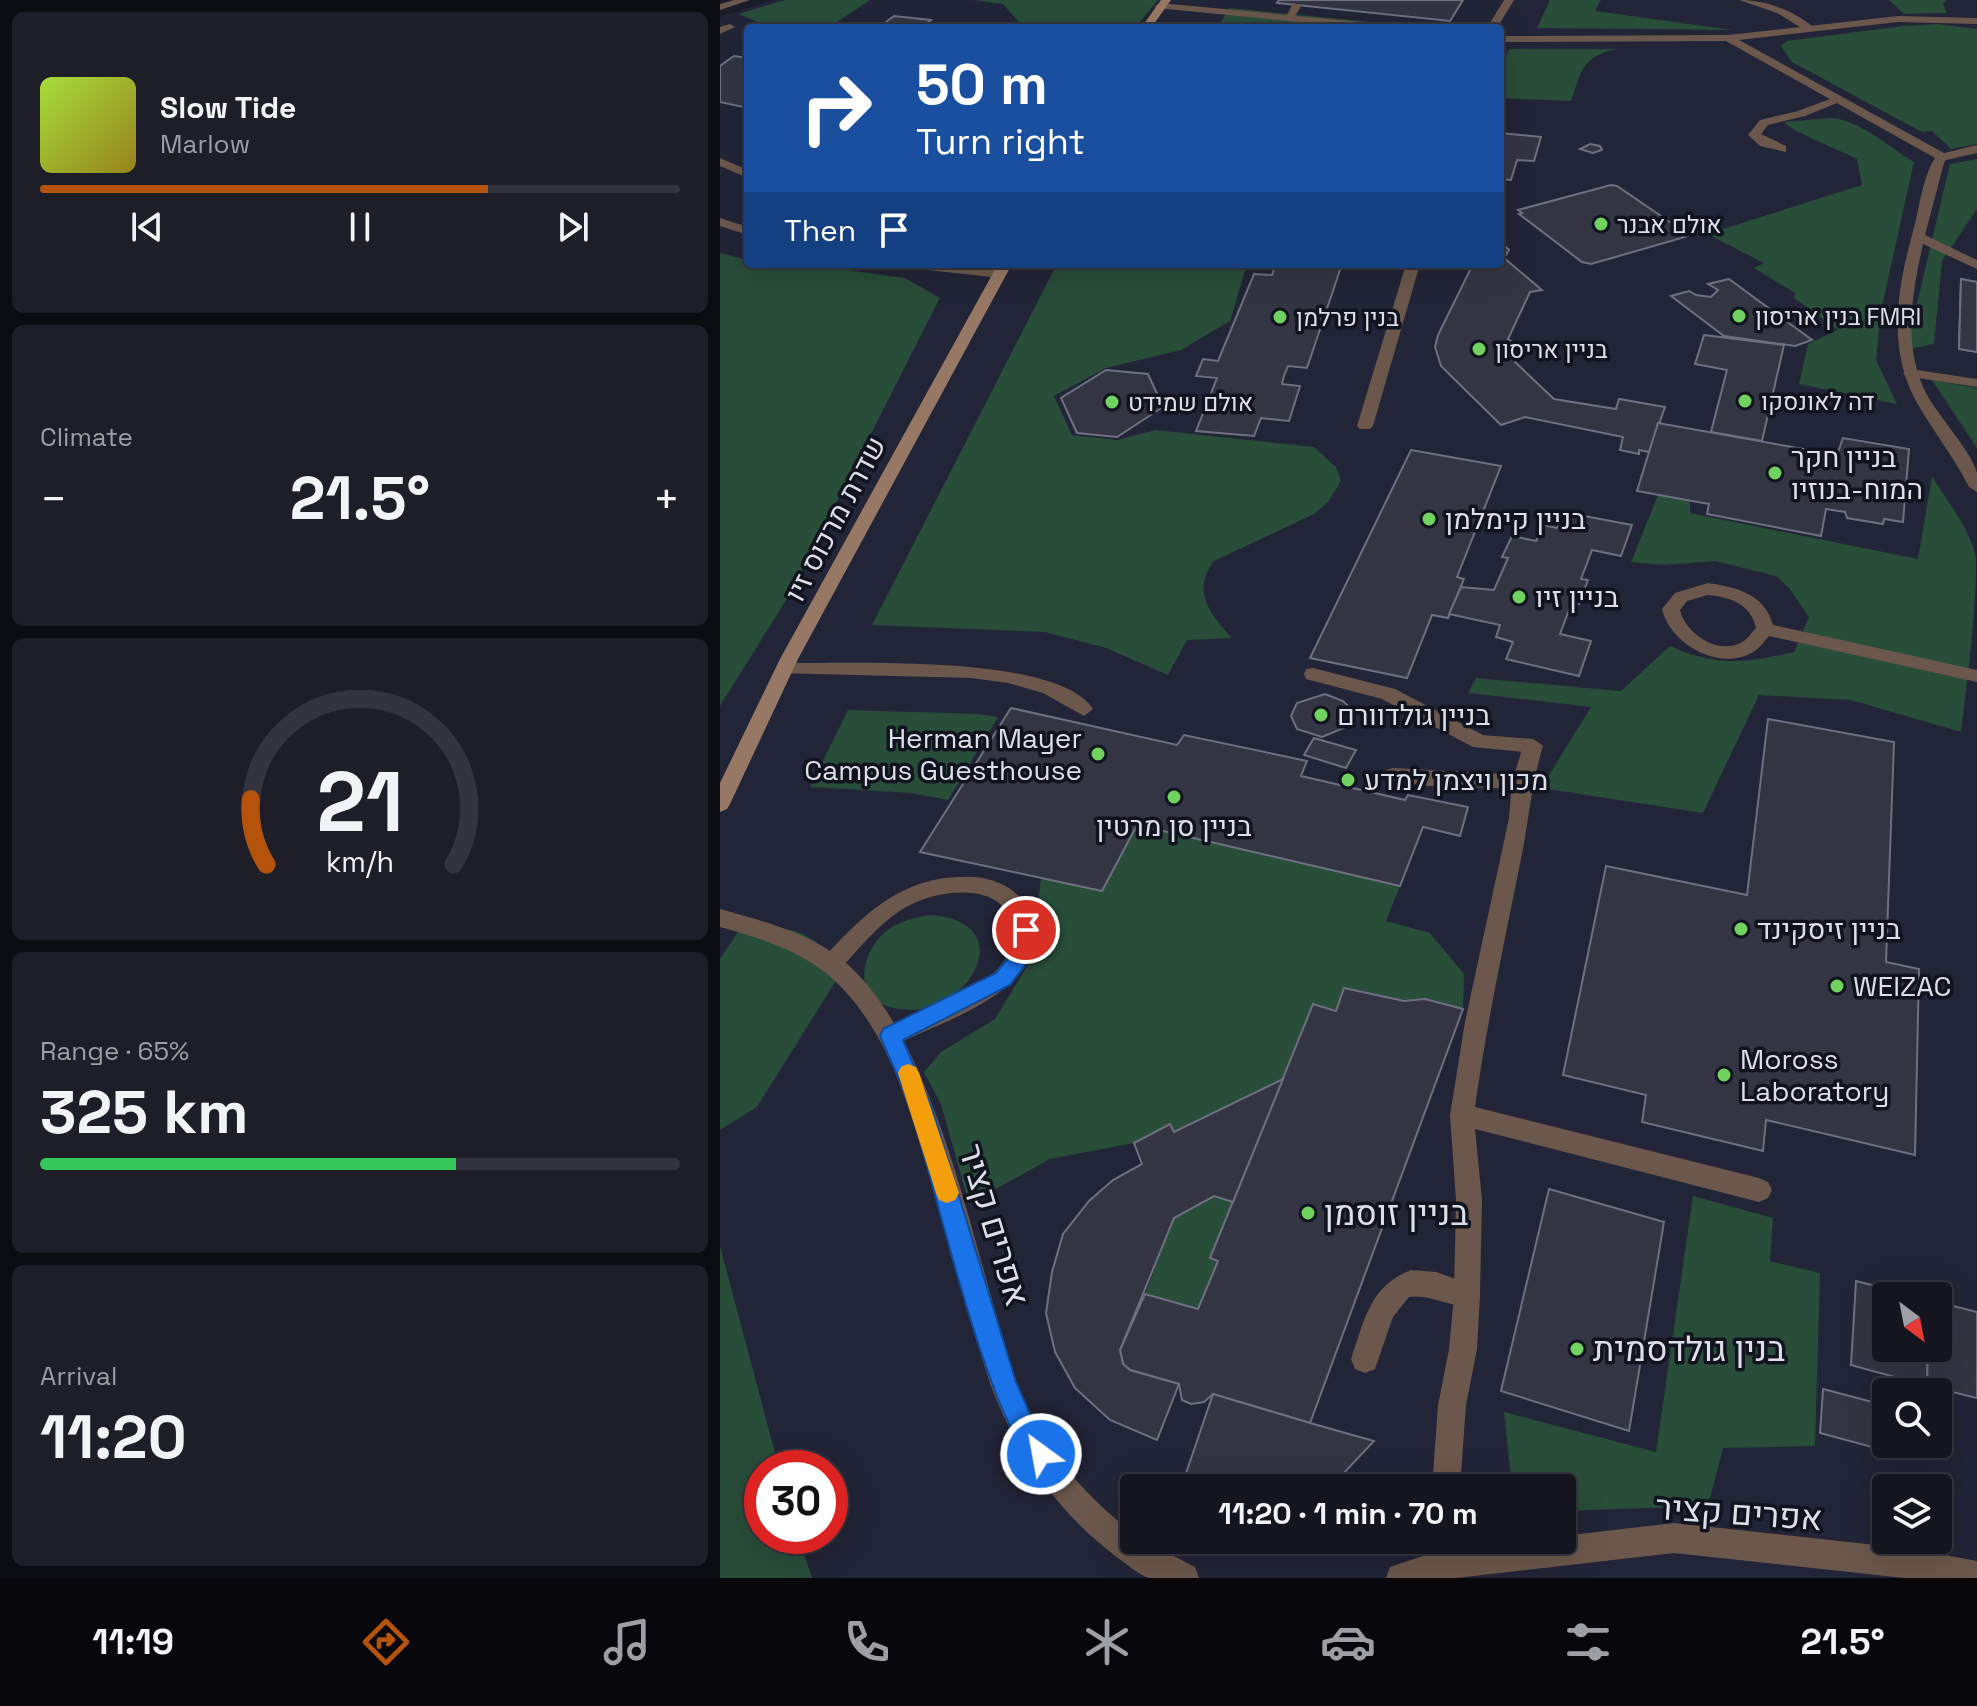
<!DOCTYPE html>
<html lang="en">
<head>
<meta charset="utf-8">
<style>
  :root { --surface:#14151f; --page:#1d1e28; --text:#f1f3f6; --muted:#9d9fa4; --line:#33343d; --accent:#b45309 }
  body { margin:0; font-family:"Space Grotesk",Heebo,sans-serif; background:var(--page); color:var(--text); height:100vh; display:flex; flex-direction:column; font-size:30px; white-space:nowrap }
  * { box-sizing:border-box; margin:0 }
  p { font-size:26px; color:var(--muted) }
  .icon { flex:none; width:44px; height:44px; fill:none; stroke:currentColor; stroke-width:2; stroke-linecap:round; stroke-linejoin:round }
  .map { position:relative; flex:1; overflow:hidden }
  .side { display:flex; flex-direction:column; gap:12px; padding:12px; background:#0b0c11; width:720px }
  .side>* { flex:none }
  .hud { position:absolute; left:24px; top:24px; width:760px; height:244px; border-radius:8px; box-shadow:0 8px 32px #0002,0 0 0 2px var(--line); background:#1a4fa0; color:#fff; overflow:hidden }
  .needle { width:52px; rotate:148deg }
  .buttons { position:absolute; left:1152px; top:1282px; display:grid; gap:16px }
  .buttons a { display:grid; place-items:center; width:80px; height:80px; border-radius:8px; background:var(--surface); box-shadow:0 8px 32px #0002,0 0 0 2px var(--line); font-size:40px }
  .speed { position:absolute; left:24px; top:1450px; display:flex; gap:16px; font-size:40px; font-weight:700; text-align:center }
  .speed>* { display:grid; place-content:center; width:104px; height:104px; border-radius:50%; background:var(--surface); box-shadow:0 8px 32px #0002,0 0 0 2px var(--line); line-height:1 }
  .speed .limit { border:12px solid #d22; background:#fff; color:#111 }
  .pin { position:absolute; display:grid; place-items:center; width:68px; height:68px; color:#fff; margin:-34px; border:4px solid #fff; border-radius:50%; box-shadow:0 2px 8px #0007 }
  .me { position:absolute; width:88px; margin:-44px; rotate:328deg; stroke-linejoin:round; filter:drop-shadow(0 0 6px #0008) }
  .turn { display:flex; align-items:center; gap:28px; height:168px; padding:0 40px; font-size:36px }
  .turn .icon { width:104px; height:104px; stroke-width:2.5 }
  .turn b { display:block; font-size:56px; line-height:68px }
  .then { display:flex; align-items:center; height:76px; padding:0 40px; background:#0003; gap:16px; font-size:30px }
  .big { font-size:60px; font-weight:600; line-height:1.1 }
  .side .card { flex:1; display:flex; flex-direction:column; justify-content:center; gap:12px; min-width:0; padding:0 28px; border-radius:12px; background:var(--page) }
  .side .dial { align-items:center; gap:0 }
  .dial svg { height:208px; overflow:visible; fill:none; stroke:var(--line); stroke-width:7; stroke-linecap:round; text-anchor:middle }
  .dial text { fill:var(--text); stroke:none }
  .song { display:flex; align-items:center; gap:24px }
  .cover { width:96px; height:96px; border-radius:12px; background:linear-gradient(135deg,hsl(80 70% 55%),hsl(50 70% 35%)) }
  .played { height:8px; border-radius:4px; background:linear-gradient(90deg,var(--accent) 70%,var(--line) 70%) }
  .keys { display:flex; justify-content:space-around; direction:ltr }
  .heat { display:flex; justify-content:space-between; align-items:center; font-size:44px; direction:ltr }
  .charge { height:12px; border-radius:6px; background:linear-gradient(90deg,#34c759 65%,var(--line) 0) }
  .trip { position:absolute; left:400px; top:1474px; width:456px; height:80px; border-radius:8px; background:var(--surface); box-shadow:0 8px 32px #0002,0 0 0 2px var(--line); font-weight:600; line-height:80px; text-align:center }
  .menu { display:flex; height:128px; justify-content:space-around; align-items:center; background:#08080c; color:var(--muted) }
  .menu .icon { width:56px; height:56px }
  .menu .current { color:var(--accent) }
  .menu b { font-size:36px; color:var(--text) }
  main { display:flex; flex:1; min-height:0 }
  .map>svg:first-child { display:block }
  .built { fill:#222437; fill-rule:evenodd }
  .green { fill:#284d39 }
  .building { fill:#333543; stroke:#6e7081; stroke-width:2 }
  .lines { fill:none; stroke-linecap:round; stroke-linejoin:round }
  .lane { fill:#6b574b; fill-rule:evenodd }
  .street { fill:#6b574b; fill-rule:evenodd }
  .secondary { fill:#977864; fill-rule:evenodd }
  .route { fill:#1a73e8; stroke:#114b97; stroke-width:2 }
  .slow { fill:#f59e0b }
  .poi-dot { fill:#70d35f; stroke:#11131f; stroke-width:3 }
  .labels { text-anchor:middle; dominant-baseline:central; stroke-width:7; stroke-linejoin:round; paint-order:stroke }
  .far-poi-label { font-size:24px; fill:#dddfe8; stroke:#11131f; text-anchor:start }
  .poi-label { font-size:28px; fill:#dddfe8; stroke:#11131f; text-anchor:start }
  .street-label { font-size:28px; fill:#dddfe8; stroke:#11131f }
  .near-poi-label { font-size:34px; fill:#dddfe8; stroke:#11131f; text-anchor:start }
  .near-street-label { font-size:34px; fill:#dddfe8; stroke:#11131f }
</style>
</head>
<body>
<main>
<section class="side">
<div class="card">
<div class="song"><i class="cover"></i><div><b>Slow Tide</b><p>Marlow</p></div></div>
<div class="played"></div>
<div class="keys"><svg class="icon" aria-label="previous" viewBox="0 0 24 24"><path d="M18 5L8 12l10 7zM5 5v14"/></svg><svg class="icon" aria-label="pause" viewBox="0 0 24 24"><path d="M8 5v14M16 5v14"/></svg><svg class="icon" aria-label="next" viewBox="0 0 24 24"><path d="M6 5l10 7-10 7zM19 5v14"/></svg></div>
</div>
<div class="card"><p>Climate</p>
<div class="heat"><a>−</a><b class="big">21.5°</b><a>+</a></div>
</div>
<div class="card dial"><svg viewBox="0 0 100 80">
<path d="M14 69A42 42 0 1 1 86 69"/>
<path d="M14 69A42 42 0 0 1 8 44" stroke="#b45309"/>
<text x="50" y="56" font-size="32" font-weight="700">21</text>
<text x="50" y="72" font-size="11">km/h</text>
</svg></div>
<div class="card"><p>Range · 65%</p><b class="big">325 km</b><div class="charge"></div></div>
<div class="card"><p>Arrival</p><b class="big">11:20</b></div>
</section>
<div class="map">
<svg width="1257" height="1578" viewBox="0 0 1257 1578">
  <rect width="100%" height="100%" fill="#1a1c29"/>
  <path class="built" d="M53,0H1257V1578H0V17ZM28,28H780V264H28ZM1166,1296H1218V1348H1166ZM1166,1392H1218V1444H1166ZM42,1468H110V1536H42ZM414,1488H842V1540H414ZM1166,1488H1218V1540H1166Z"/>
  <g class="green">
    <path d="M65,0H150L108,28H53L18,14Z"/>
    <path d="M254,0H438L415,28H304L283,4Z"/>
    <path d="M830,0H881L875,11L1013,30L817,28Z"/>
    <path d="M1169,0H1227L1223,4L1227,13L1184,14Z"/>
    <path d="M510,8L711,28H497Z"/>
    <path d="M1218,24L1257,29V144L1231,149L1212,131L1202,132L1072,62L1061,46L1067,41L1183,26Z"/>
    <path d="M789,49H896C861,58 862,70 851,101L780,98V72Z"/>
    <path d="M1110,118C1139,119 1170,148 1194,162L1161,311L1156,360L1177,404L1079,384L1088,344L1118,330L1074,298L1075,293L1034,268L1044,263L987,234L1142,185L1137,159C1122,151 1072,132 1064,122Z"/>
    <path d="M1257,159V209L1222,261L1214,344L1186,350L1230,164Z"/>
    <path d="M0,253L28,260V264L58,269L70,264H81L185,278L220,298L68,597L0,706Z"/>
    <path d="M337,264H527L510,321L461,350L386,368L334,396L352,435L397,440L435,430L594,447L616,467L621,481L608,502L594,514L494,561C471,591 490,614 512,638L467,640L448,675L386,648L325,632L152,625Z"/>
    <path d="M1212,380L1257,388V448Z"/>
    <path d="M1212,476C1227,501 1251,530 1256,558C1257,604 1247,684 1241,732L1131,700L1039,695L983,813L821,788L871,707L748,693L756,678L901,691L950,646C996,667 1026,663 1074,652L1089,617L1069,588L1056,576L995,561L943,565L911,562L938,495L970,501V513L1198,559Z"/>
    <path d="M128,710L259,714L278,717L228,800L191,793L90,787Z"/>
    <path d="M417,825L680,886L666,921L710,933L744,974L743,1009L705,999L684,1001L624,988L616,1011L593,1005L563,1079L454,1132L450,1124L414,1143L330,1159L249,1204L221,1104L204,1072L221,1052L275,1019L311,960L321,878L382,891Z"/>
    <path d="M211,915C305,922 246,1024 174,1008C129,998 141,949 170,928C183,920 197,917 211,915Z"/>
    <path d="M23,924C76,930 89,926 122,971L37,1107L0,1130V959Z"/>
    <path d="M494,1196L513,1202L490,1258L498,1261L478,1309L425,1294L454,1218Z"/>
    <path d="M973,1196L1053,1218L1050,1261L1100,1273L1095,1446L1003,1448L988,1506L842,1511V1488H792L784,1412L936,1452Z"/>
    <path d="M0,1246L59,1468H42V1536H78L92,1578H0Z"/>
  </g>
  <g class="building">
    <path d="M559,0H743L730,21L557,3Z"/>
    <path d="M174,16L211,20L201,28H158Z"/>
    <path d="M14,56L28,58V108L0,102V66Z"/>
    <path d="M780,133L821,137L814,161L797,160L791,180L780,179Z"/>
    <path d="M870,144L880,146L882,150L873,153L860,149Z"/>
    <path d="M891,185L897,186L966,233L962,235L965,237L871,264L862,262L799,214L802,213L798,210Z"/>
    <path d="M780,241L789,250L784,258L822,290L810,292L788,339L805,351L795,362L834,399L896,409L899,399L945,407L929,452L919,450V454L900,450L903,437L805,417L781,425L721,366L715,347L718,335L753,264H780Z"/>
    <path d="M556,264L621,267L587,368L568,366L564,376L562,384L580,386L569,421L541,418L534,436L476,431L497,378L476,376L483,359L498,361L534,274L552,275Z"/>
    <path d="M1009,279L1092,340L1075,346L1004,336L951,296L969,291L976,295L991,297L998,290L988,284Z"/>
    <path d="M1241,279L1257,282V352L1239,349Z"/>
    <path d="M1241,279L1257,282V352L1239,349Z"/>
    <path d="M984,335L1064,345L1042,441L991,432L1007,370L975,364Z"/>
    <path d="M386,370L428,374L443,407L397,437L357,433L341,398Z"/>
    <path d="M938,423L1117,455L1123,438L1189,449L1183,522L1164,519L1163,524L1127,518L1125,512L1106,509L1101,536L987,514L989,504L917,491Z"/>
    <path d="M691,450L781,466L737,577L744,579L728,618L712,615L687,678L590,658Z"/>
    <path d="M843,512L912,525L901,556L872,550L861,579L868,580L864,590L859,604L852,602L840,634L871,641L859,676L786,659L793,642L776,637L780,625L729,614L741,587L774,590L788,558L782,557L792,536L816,541L823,525L837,528Z"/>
    <path d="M605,694L623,701L629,707L630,722L626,727L602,737L577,729L571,716L577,703Z"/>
    <path d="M291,708L457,745L464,735L587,761L581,776L685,800L688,795L748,807L740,836L703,827L680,886L417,825L382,891L200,852Z"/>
    <path d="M1048,719L1174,742L1166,962L1199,969L1195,1155L1046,1120L1043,1151L922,1122L926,1095L843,1075L886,866L1027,895Z"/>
    <path d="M594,738L636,750L626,768L584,755Z"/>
    <path d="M624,988L684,1001L705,999L743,1009L590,1423L493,1394L484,1402L471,1404L462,1400L459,1384L410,1370L403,1364L400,1350L425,1294L478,1309L498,1261L490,1258L593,1004L616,1011Z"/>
    <path d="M563,1079L513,1202L494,1196L454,1218L400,1350L403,1364L410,1370L459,1384L437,1440L390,1420L355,1388L335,1352L326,1313L332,1272L343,1234L369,1201L393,1180L422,1164L414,1143L450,1124L454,1132Z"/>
    <path d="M829,1189L944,1222L909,1431L781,1391Z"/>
    <path d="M1136,1281L1196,1296H1166V1348H1208L1207,1386L1131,1365Z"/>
    <path d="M1218,1302L1257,1312V1398L1207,1386L1208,1348H1218Z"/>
    <path d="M1103,1389L1164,1405L1163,1450L1100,1433Z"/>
    <path d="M493,1394L590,1423L654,1441L622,1475L598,1488H472L462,1485Z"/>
  </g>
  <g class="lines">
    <g class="lane">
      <path d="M784,0H794L777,28H767Z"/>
      <path d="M1019,0C1047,0 1076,11 1097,30L1088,32L1057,13Z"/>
      <path d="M573,3L582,5L573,19H565Z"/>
      <path d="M1118,96L1122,97V101L1085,116L1048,125L1041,134L1066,146V152L1040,146L1028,135L1040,120L1078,111Z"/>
      <path d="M0,158L28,170V178L0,166Z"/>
      <path d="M1190,369L1257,379V387L1185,376L1183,373Z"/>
      <path d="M64,663C128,664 337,653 373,709L364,716L323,693L288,683L251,678L57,673L55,669Z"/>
      <path d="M593,668L675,689L763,735L813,739L823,746L813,753L753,747L662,699L586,679L584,674L586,669Z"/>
      <path d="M673,768L802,775L809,777L812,782L809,787L802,789L709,786L666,780L663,775L666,770Z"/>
      <path d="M256,877C279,880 300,890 310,913C340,985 226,1020 179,1043L171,1046L163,1043L159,1036L163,1029C199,1012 248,999 277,970C287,959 293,946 292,931C290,882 224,888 192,904C163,918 142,946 120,969L112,972L104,969L101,963L104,957C149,909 186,873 256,877Z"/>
      <path d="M691,1270L716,1272L756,1286L760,1295L756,1304C736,1312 712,1293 689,1297L673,1317L655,1369L645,1373L635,1369L631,1359C645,1319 649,1287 691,1270Z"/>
    </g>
    <g class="street">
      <path d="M14,0H30L0,10V4Z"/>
      <path d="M440,3L673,25L678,28H640L436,8L435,6Z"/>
      <path d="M1178,16L1257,18V24L1178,22L1019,40L1224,153L1257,145V153L1226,160L1224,163L1205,235L1257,260V269L1203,244C1192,294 1182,347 1207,395C1218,415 1253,454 1257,473C1257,479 1257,486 1257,492L1249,487C1235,459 1216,435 1200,408C1167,354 1176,294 1192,235C1199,212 1202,178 1215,158L1006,41L780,42V36L1008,35Z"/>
      <path d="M10,24L15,27L0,34V27Z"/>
      <path d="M0,218L28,227V235L0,226Z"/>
      <path d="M183,264H226L280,270L287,274L280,278L190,268Z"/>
      <path d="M686,264H700L653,426L650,429H640L637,426Z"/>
      <path d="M988,583C1016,587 1045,594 1053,625L1257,670V682L1049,636C1045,640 1041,647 1036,650C1003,674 950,645 942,609L955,593ZM988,595C1010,597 1031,604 1036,628C1032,632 1027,640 1022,642C998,656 965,633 960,610L967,601Z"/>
      <path d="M813,739L823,746C812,782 809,818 802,854C785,938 767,1022 755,1107L1039,1178L1048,1182L1052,1190L1048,1198L1039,1202L755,1129L762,1200L760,1295L757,1349L746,1405L740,1488H712L718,1405L729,1349L734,1295L736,1200L730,1115L745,1022L789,818L792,782L803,746Z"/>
      <path d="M0,909C39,920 79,930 113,953C206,1016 247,1218 279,1324C287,1353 295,1383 308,1410C332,1457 371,1502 414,1533V1540H423L475,1567L479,1578C464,1578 443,1578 429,1578C419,1575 407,1564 398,1558C339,1514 297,1455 271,1386C248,1317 230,1245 209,1175C190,1110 171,1040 123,989C91,954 45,939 0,927Z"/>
      <path d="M954,1523L1192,1549L1257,1561V1578H1184L954,1553L736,1578H666L670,1567L706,1555L707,1540H737L736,1548L808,1540H842V1536Z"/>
    </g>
    <g class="secondary">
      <path d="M441,0H451L431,28H421Z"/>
      <path d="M278,264H292L78,659L10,804L7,809L0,812V783L60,659Z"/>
    </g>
  </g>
  <path class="route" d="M306,922L313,925L316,930L309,960L290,985L183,1040L212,1108L296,1382L314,1423L334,1454L331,1464L321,1467C273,1447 211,1170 191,1109C182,1084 170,1060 160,1036L163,1029L276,973L290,956L299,925Z"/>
  <path class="slow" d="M188,1064L196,1067L199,1073L239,1193L235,1200L227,1203L219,1200L216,1193L178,1073L181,1067Z"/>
  <g class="poi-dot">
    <circle cx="881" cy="224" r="8"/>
    <circle cx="1019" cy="316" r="8"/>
    <circle cx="560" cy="317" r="8"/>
    <circle cx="759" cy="349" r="8"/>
    <circle cx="1025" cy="401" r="8"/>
    <circle cx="392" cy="402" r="8"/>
    <circle cx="1055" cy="473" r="8"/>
    <circle cx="709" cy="519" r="8"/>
    <circle cx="799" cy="597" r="8"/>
    <circle cx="601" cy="715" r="8"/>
    <circle cx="378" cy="754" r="8"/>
    <circle cx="628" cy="780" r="8"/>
    <circle cx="454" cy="797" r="8"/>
    <circle cx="1021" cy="929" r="8"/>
    <circle cx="1117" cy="986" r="8"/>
    <circle cx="1004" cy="1075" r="8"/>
    <circle cx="588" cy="1213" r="8"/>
    <circle cx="857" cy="1349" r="8"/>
  </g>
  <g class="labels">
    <g class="far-poi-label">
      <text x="897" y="224">אולם אבנר</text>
      <text x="1035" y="316">בנין אריסון FMRI</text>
      <text x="576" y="317">בנין פרלמן</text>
      <text x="775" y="349">בניין אריסון</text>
      <text x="1041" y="401">דה לאונסקו</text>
      <text x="408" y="402">אולם שמידט</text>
    </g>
    <g class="poi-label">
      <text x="1071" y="457">בניין חקר<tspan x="1071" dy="32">המוח-בנוזיו</tspan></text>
      <text x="725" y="519">בניין קימלמן</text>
      <text x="815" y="597">בניין זיו</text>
      <text x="617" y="715">בניין גולדוורם</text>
      <text x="362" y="738" text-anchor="end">Herman Mayer<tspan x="362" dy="32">Campus Guesthouse</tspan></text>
      <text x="644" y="780">מכון ויצמן למדע</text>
      <text x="454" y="826" text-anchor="middle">בניין סן מרטין</text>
      <text x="1037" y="929">בניין זיסקינד</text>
      <text x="1133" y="986">WEIZAC</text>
      <text x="1020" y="1059">Moross<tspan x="1020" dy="32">Laboratory</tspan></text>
    </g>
    <g class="street-label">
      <text transform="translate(115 519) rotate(-62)">שדרת מרכוס זיו</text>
    </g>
    <g class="near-poi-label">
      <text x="604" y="1213">בניין זוסמן</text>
      <text x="873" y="1349">בנין גולדסמית</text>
    </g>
    <g class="near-street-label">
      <text transform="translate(274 1225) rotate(73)">אפרים קציר</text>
      <text transform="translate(1019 1513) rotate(4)">אפרים קציר</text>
    </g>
  </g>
</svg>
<div class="buttons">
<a><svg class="needle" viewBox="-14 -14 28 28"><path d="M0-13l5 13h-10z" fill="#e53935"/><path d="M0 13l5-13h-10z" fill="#9d9fa4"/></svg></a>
<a><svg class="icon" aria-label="search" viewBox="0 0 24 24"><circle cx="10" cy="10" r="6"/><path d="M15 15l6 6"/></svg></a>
<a><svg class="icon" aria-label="layers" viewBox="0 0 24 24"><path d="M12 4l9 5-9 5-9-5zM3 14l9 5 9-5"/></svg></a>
</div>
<div class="speed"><div class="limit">30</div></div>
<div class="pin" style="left:306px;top:930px;background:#d93025"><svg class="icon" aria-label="arrive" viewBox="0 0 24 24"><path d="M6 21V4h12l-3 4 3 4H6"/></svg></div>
<svg class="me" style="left:321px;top:1454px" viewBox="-20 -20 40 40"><circle r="17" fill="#1a73e8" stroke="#fff" stroke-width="3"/><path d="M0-11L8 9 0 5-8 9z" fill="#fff"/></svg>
<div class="trip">11:20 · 1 min · 70 m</div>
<div class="hud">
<div class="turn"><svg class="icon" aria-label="right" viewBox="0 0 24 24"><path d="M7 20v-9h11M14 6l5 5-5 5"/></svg><div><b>50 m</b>Turn right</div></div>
<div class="then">Then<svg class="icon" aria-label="arrive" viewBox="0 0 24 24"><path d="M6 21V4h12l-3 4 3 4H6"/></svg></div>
</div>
</div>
</main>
<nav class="menu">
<b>11:19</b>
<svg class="icon current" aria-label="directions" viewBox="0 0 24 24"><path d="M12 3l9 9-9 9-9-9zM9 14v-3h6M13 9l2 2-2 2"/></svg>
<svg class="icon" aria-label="music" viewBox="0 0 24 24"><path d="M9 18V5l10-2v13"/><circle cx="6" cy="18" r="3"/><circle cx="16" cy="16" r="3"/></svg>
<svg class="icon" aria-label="phone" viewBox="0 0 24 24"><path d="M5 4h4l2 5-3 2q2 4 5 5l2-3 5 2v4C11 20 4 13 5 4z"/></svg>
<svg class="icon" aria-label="climate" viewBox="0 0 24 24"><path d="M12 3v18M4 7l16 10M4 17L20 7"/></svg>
<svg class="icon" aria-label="car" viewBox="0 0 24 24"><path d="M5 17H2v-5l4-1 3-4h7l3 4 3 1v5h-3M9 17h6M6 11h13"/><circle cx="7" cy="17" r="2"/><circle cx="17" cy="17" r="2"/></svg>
<svg class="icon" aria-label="filters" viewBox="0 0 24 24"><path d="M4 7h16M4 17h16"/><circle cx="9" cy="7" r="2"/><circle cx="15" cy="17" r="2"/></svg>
<b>21.5°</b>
</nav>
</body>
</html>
